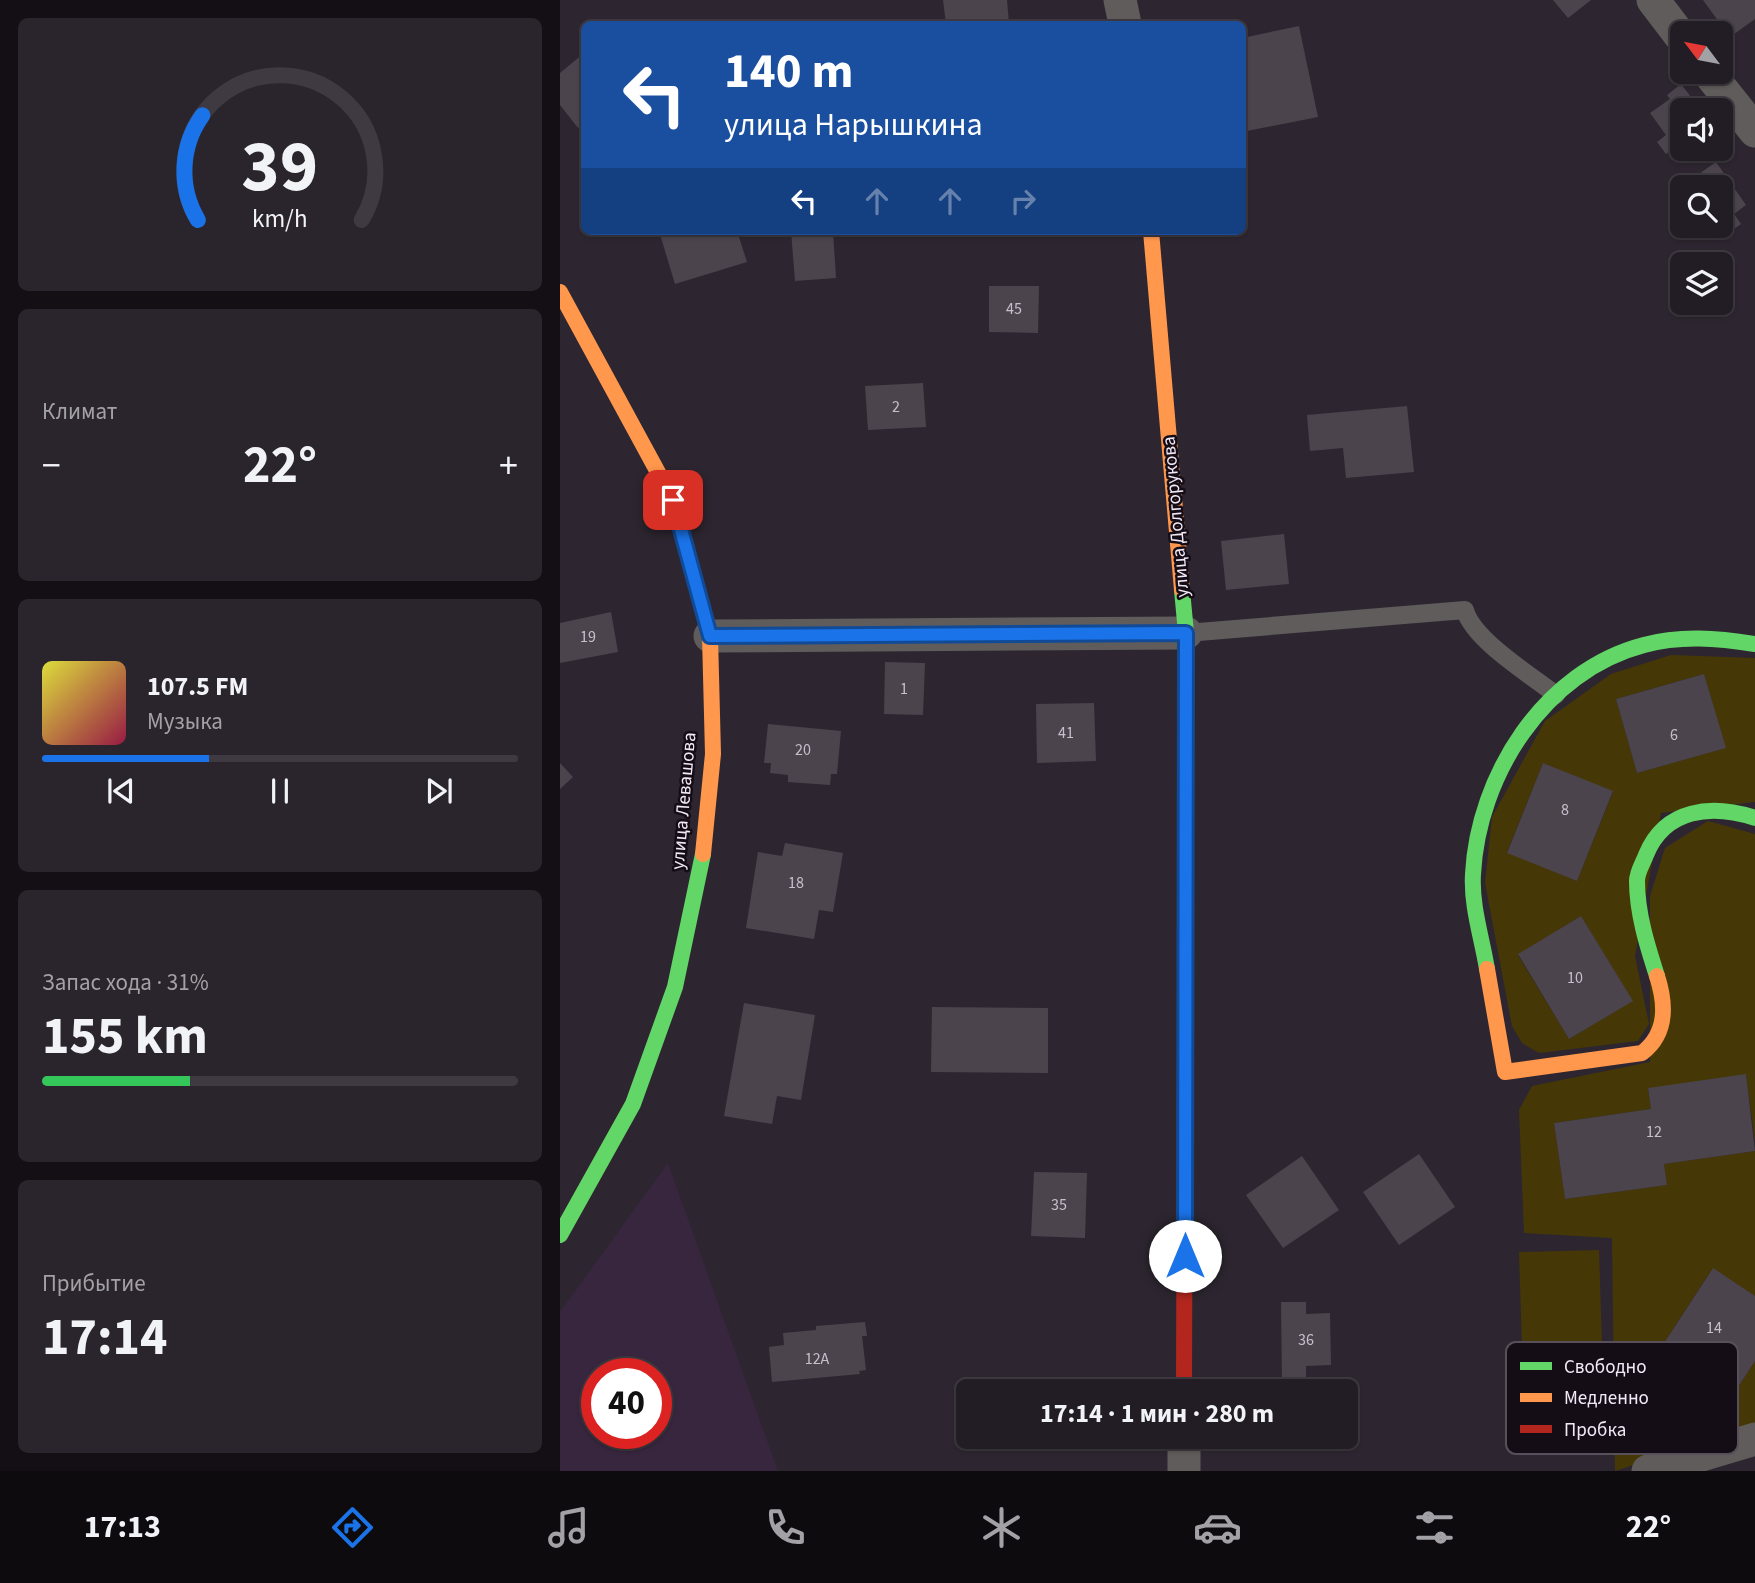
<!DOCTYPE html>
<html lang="ru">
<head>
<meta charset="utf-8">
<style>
  :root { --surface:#221c24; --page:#2a252c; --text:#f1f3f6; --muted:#a2a1a6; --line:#3f3a41; --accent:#1a73e8 }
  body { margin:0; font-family:"Source Sans 3",sans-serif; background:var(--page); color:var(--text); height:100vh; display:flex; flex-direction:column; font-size:26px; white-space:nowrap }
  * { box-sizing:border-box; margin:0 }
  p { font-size:23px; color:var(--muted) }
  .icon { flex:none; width:38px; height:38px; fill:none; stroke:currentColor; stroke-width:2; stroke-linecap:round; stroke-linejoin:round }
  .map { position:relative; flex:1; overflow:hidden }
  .side { display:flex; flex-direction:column; gap:18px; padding:18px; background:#130f14; width:560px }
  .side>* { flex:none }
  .banner { position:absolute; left:21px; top:21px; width:665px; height:214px; border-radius:10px; box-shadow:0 2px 5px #0004,0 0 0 2px var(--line); background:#1a4fa0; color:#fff; overflow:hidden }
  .needle { width:46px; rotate:302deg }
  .fabs { position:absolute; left:1110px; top:21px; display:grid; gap:14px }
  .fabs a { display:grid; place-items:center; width:63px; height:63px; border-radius:10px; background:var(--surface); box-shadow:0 2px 5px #0004,0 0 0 2px var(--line); font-size:35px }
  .speed { position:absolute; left:21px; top:1358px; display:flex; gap:14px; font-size:35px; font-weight:700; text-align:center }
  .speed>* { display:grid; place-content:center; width:91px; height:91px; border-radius:50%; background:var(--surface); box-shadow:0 2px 5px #0004,0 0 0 2px var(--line); line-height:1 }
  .speed .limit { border:10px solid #d22; background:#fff; color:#111 }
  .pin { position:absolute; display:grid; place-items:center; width:60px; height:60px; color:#fff; margin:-30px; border-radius:14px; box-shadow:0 4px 10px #0006 }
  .me { position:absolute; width:77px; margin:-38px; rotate:0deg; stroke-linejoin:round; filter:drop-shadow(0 0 5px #0008) }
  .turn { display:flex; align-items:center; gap:24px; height:147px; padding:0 28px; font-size:32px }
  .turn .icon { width:91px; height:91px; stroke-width:2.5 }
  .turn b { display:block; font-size:49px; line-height:60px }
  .lanes { display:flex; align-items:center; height:66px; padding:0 28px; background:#0003; justify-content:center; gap:35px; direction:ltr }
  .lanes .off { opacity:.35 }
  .big { font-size:52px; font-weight:700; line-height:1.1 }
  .side .tile { flex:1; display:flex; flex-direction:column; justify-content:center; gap:10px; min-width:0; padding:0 24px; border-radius:10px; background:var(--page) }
  .side .dial { align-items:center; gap:0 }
  .dial svg { height:182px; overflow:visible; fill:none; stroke:var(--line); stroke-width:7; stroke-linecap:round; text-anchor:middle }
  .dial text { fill:var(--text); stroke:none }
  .song { display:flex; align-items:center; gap:21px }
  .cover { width:84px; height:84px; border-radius:10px; background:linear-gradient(135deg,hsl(60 70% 55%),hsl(340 70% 35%)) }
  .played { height:7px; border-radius:4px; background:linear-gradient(90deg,var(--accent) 35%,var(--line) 35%) }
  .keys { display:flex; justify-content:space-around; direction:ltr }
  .heat { display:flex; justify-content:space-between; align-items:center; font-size:38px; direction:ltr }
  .charge { height:10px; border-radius:5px; background:linear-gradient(90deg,#34c759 31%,var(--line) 0) }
  .trip { position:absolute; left:396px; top:1379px; width:402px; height:70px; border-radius:10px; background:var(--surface); box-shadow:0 2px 5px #0004,0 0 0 2px var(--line); font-weight:700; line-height:70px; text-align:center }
  .tab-bar { display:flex; height:112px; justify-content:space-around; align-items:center; background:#0e0b0e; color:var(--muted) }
  .tab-bar .icon { width:49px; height:49px }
  .tab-bar .on { color:var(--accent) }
  .tab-bar b { font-size:32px; color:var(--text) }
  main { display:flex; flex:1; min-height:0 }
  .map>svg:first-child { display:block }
  .built { fill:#37263d; fill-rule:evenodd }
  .green { fill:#453806; fill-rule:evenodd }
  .building { fill:#4b444d }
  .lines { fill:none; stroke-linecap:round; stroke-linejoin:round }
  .lane { stroke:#5f5c5b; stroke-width:18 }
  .street { stroke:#5f5c5b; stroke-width:33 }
  .fast { stroke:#63d668; stroke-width:16 }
  .slow { stroke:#ff974d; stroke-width:16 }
  .jam { stroke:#b3261e; stroke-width:16 }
  .route-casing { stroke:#114b97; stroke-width:18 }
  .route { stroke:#1a73e8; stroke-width:12 }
  .labels { text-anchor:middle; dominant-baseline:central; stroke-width:5; stroke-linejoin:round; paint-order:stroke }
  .number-label { font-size:16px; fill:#c8bfcc }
  .street-label { font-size:19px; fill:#f2e8f6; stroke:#140d16 }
  .key { fill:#140d16; stroke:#574f59; stroke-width:2 }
  .key-label { font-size:19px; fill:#f2e8f6 }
</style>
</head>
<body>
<main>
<section class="side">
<div class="tile dial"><svg viewBox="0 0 100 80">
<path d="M14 69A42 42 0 1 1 86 69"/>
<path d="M14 69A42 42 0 0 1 16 23" stroke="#1a73e8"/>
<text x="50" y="56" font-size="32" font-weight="700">39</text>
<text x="50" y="72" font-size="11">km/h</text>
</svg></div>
<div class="tile"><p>Климат</p>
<div class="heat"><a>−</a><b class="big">22°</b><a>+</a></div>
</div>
<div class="tile">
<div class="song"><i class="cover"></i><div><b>107.5 FM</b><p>Музыка</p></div></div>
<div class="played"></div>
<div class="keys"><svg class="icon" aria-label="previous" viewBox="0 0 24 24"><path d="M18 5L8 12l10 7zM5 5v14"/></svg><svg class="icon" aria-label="pause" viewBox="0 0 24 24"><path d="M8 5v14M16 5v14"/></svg><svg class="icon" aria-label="next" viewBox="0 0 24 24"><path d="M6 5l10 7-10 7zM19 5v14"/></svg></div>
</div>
<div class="tile"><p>Запас хода · 31%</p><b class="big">155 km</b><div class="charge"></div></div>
<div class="tile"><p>Прибытие</p><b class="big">17:14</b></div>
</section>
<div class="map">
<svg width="1195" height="1471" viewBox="0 0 1195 1471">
  <rect width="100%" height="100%" fill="#2d2630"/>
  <path class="built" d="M108,1163L218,1471H0V1312ZM37,1374H96V1433H37Z"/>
  <g class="green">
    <path d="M1111,655L1195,658V802L1101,813L1075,956L1089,1024L1078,1041L979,1053L962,1043L952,1026L925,883L932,817L985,721L1051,674ZM1144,674L1165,748L1077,773L1056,699ZM983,763L1053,792L1017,881L947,852ZM1021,916L1072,1001L1009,1039L958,955Z"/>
    <path d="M1148,821L1195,834V1141L1186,1075L1088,1089L1091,1109L994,1123L1005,1199L1107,1185L1104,1164L1195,1151V1296L1152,1269L1093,1360L1165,1407L1195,1361V1426L1055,1471L1052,1238L964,1233L959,1110L972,1086L1090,1062V896L1105,848Z"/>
    <path d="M1039,1250L1043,1377L963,1381L959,1252Z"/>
  </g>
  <g class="building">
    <path d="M383,0H447L449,24H386Z"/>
    <path d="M993,0H1031L1008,18Z"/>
    <path d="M1143,0H1195V19L1170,37Z"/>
    <path d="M739,26L758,117L682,132V38Z"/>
    <path d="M24,53V123L18,128L0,105V73Z"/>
    <path d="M1121,84L1141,110H1122V142L1106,154L1097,142L1106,135L1090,113L1110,99L1107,95Z"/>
    <path d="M1156,162L1186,205L1174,214L1181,224L1162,237L1154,226H1160V187H1122V193L1119,188Z"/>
    <path d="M99,231H177L187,262L115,284Z"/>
    <path d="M231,231H273L276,278L235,281Z"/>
    <path d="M429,286H479L478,333L429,332Z"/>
    <path d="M363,383L366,427L308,430L305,386Z"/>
    <path d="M847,406L854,472L786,478L783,448L750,451L747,415Z"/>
    <path d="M724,534L729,584L666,590L661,541Z"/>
    <path d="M51,612L58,652L0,663V623Z"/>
    <path d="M325,662L365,663L363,715L324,714Z"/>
    <path d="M1144,674L1166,748L1077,773L1056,699Z"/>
    <path d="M534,703L536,761L477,763L476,704Z"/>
    <path d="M208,724L281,731L277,774H271L270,785L228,782V775L210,773L211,763H204Z"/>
    <path d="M0,763L13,777L0,789Z"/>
    <path d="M983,763L1053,791L1017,881L947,853Z"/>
    <path d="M225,843L283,853L273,912L259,910L254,939L186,928L198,852L222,856Z"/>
    <path d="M1021,916L1073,1001L1009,1039L958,954Z"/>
    <path d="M184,1003L255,1015L241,1100L217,1096L212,1124L164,1116Z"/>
    <path d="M372,1007L488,1008V1073L371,1072Z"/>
    <path d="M1186,1074L1195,1151L1104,1164L1107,1185L1005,1199L994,1123L1091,1109L1088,1088Z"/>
    <path d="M859,1154L895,1207L839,1245L803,1192Z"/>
    <path d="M742,1156L779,1210L723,1248L686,1195Z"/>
    <path d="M474,1172L527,1173L525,1238L471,1236Z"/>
    <path d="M1153,1268L1195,1296V1361L1165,1407L1093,1360Z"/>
    <path d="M721,1302H746V1314L770,1313L771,1365L746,1366V1381L722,1382Z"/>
    <path d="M305,1322L307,1336H302L306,1370L299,1371L300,1374L212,1382L209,1347L224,1345L223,1333L256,1330V1326Z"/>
  </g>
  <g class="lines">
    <path class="lane" d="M626,633L905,610C913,640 971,675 996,695"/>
    <g class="street">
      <path d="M560,0L565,24"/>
      <path d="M1093,0L1122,38"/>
      <path d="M1148,72L1195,131"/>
      <path d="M150,636L626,633"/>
      <path d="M624,1471V1437"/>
      <path d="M1088,1471L1195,1439"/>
    </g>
    <g class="fast">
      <path d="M622,590L626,633L625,1045"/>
      <path d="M927,969C922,938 911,906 913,874C918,776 984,671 1084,645C1120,635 1158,638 1195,644"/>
      <path d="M1097,976C1087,945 1077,913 1077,881C1077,872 1083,863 1086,855C1105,808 1152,804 1195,818"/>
      <path d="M0,1235L73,1104L115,987L143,854"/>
    </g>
    <g class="slow">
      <path d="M591,231L622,590"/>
      <path d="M0,292L113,500L150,636L153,754L143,854"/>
      <path d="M927,969L945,1072L1082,1053C1108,1033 1106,1004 1097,976"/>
    </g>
    <path class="jam" d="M624,1391L625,1045"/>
  </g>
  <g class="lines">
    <defs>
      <path id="route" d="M113,500L150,636L626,633L625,1256"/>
    </defs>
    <use href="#route" class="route-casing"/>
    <use href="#route" class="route"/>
  </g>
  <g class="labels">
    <g class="number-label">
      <text x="454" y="309">45</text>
      <text x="336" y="407">2</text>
      <text x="28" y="637">19</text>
      <text x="344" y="689">1</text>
      <text x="506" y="733">41</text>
      <text x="1114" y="735">6</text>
      <text x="243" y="750">20</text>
      <text x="1005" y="810">8</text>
      <text x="236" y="883">18</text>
      <text x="1015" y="978">10</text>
      <text x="1094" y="1132">12</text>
      <text x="499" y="1205">35</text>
      <text x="1154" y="1328">14</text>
      <text x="746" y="1340">36</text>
      <text x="257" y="1359">12А</text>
    </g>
    <g class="street-label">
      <text transform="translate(616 517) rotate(-95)">улица Долгорукова</text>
      <text transform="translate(124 801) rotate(-85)">улица Левашова</text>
    </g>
  </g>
  <rect x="946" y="1342" width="232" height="112" rx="10" class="key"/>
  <rect x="960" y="1362" width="32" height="8" fill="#63d668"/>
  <rect x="960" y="1393" width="32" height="9" fill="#ff974d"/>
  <rect x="960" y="1425" width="32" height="8" fill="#b3261e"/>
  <g class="key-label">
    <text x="1004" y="1373">Свободно</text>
    <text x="1004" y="1404">Медленно</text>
    <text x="1004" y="1436">Пробка</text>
  </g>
</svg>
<div class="fabs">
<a><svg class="needle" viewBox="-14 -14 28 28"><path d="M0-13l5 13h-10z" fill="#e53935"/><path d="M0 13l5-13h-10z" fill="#a2a1a6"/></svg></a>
<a><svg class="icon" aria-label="sound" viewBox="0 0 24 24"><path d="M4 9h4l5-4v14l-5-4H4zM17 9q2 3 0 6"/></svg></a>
<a><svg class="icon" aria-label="search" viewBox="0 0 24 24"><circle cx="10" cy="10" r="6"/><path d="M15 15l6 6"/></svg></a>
<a><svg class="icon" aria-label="layers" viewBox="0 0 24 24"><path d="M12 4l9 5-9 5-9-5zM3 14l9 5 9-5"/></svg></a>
</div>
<div class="speed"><div class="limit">40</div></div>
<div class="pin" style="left:113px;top:500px;background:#d93025"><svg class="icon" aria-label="arrive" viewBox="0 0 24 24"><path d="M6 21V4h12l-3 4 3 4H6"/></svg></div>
<svg class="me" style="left:625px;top:1256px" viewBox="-20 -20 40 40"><circle r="19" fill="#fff"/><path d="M0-13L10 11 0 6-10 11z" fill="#1a73e8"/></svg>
<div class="trip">17:14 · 1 мин · 280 m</div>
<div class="banner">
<div class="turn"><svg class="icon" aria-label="left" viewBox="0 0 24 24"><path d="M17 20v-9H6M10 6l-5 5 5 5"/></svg><div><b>140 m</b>улица Нарышкина</div></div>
<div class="lanes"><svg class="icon" aria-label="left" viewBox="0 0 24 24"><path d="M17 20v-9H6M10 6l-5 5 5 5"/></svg><svg class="icon off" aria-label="ahead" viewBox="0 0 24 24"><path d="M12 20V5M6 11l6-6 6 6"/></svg><svg class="icon off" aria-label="ahead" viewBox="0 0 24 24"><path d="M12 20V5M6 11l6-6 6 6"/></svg><svg class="icon off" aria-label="right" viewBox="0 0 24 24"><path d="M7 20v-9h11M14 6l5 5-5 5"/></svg></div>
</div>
</div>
</main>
<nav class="tab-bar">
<b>17:13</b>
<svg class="icon on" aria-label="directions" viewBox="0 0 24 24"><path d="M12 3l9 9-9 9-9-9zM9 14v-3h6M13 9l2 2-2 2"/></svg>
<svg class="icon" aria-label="music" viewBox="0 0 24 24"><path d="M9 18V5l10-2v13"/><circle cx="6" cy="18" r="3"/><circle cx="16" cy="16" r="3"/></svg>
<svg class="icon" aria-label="phone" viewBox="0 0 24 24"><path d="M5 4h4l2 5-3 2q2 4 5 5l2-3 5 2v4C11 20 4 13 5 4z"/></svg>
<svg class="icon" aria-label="climate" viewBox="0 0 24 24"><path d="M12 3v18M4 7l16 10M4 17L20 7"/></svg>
<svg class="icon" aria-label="car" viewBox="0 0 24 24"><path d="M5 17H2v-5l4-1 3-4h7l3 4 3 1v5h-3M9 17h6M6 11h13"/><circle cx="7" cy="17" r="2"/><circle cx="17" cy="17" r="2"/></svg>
<svg class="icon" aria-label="filters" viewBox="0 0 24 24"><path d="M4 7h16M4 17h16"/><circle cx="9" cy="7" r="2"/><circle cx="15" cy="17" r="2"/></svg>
<b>22°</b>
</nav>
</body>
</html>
